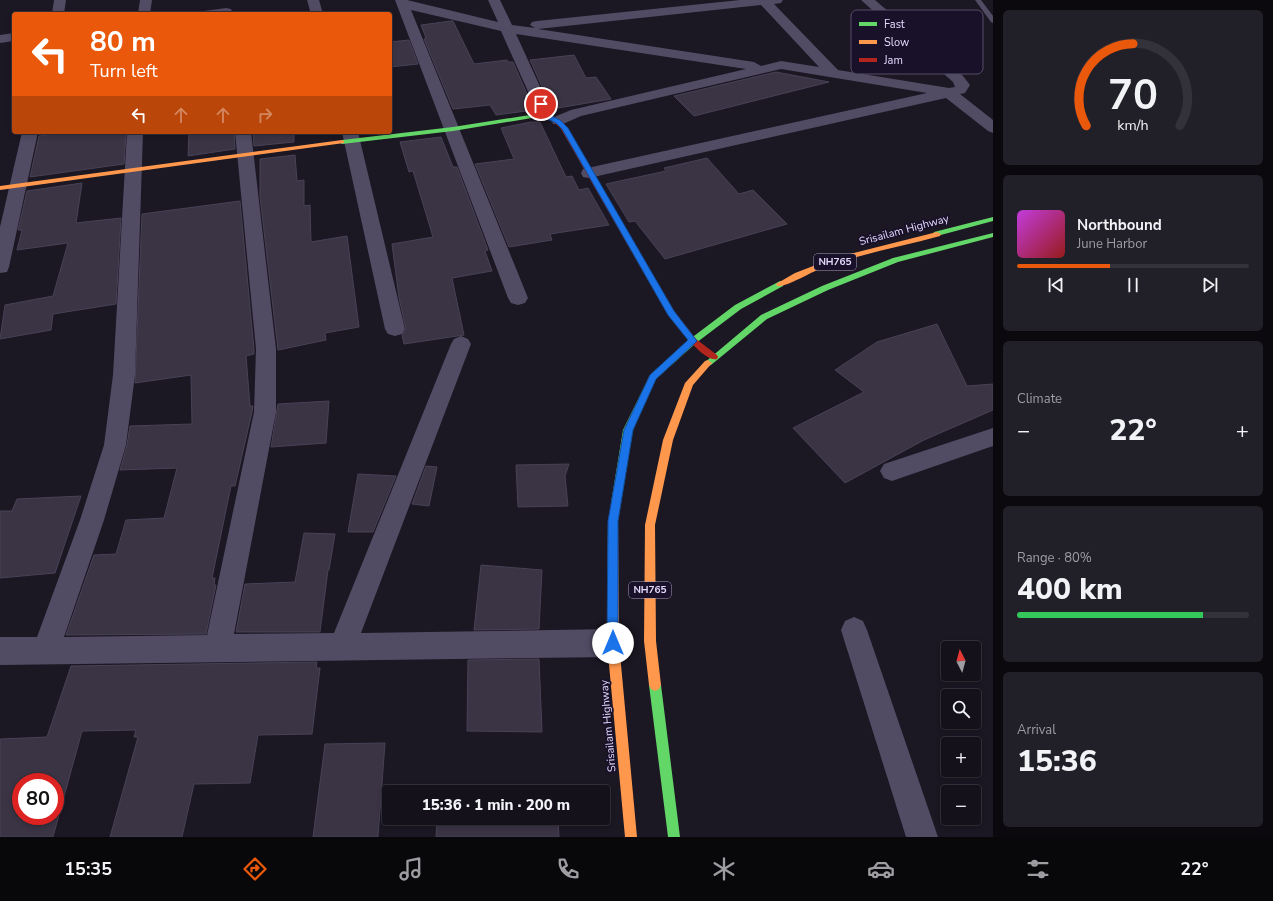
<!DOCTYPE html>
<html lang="en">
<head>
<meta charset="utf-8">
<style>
  :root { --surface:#14111a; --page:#211f27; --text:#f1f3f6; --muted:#9d9da2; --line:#333139; --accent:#ea580c }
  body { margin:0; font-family:"Nunito Sans",sans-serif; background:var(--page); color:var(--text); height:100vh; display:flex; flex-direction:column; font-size:15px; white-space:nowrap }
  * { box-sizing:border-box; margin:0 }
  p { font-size:13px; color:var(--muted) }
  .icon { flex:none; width:22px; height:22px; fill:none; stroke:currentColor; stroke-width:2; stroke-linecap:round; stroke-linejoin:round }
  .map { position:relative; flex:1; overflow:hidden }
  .panel { display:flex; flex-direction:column; gap:10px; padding:10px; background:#0b090e; width:280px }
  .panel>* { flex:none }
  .top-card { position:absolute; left:12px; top:12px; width:380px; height:122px; border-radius:4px; box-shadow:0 2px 6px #0003,0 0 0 1px var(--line); background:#ea580c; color:#fff; overflow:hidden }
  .needle { width:26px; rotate:354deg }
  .fabs { position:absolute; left:941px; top:641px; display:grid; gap:8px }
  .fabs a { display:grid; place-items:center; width:40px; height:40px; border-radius:4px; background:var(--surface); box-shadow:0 2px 6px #0003,0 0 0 1px var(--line); font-size:20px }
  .speed { position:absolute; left:12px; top:773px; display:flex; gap:8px; font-size:20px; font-weight:700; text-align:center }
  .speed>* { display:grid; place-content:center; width:52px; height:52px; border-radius:50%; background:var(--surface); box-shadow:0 2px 6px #0003,0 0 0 1px var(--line); line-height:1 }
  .speed .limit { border:6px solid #d22; background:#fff; color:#111 }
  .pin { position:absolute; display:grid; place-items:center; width:34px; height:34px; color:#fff; margin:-17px; border:2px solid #fff; border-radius:50%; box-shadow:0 1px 4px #0007 }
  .me { position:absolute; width:44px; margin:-22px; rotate:0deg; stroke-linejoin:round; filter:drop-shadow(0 0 3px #0008) }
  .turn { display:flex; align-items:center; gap:14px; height:84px; padding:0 12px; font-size:18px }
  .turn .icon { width:52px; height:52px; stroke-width:2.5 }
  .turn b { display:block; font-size:28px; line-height:34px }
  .lanes { display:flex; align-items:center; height:38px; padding:0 12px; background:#0003; justify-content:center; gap:20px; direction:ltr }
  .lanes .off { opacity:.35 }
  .big { font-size:30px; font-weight:800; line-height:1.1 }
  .panel .widget { flex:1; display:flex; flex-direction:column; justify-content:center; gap:6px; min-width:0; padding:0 14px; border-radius:6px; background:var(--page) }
  .panel .dial { align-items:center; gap:0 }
  .dial svg { height:104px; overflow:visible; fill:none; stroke:var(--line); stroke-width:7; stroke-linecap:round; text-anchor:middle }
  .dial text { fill:var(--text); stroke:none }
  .song { display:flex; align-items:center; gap:12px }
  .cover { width:48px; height:48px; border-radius:6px; background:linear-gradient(135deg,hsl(290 70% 55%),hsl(0 70% 35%)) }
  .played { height:4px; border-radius:2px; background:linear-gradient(90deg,var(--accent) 40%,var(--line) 40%) }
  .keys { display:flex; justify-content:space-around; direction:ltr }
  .heat { display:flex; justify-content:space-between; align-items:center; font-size:22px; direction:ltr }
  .charge { height:6px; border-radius:3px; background:linear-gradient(90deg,#34c759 80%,var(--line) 0) }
  .trip { position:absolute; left:382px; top:785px; width:228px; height:40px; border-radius:4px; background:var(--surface); box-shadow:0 2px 6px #0003,0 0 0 1px var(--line); font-weight:800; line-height:40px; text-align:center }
  .dock { display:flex; height:64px; justify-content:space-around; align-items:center; background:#08070a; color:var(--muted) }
  .dock .icon { width:28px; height:28px }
  .dock .current { color:var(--accent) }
  .dock b { font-size:18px; color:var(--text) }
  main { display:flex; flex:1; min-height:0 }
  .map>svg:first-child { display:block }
  .building { fill:#3a3445; stroke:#494257; fill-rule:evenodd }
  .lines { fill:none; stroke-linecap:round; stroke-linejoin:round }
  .lane { fill:#514c64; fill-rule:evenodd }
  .street { fill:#514c64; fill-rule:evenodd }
  .fast { fill:#63d668; fill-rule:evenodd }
  .slow { fill:#ff974d; fill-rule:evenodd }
  .jam { fill:#b3261e; fill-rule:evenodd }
  .route { fill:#1a73e8; stroke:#114b97 }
  .labels { text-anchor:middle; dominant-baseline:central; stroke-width:3.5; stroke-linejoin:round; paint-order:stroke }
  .shield { fill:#191129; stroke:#a79ebe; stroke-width:1 }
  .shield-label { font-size:10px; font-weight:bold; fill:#e4dafe }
  .street-label { font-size:11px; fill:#e4dafe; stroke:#191129 }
  .key { fill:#191129; stroke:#564d69; stroke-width:1 }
  .key-label { font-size:11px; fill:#e4dafe }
</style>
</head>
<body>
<main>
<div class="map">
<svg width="993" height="837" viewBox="0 0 993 837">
  <rect width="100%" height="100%" fill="#1b1723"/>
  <g class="building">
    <path d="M451,21H453L474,64L507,60L508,62H513L534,110L496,115L490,105L453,109L424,39L426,38L421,25Z"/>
    <path d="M409,40L418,64L390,67V42Z"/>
    <path d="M574,55L586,78L596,77L611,99L552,109L530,60Z"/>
    <path d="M776,72L829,82L694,116L674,96Z"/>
    <path d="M531,122H540L566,177L572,176L579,190L588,188L609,225L550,234L552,240L509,247L475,164L514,159L501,128Z"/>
    <path d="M70,132H126L124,164L30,177L39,136Z"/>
    <path d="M189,132H234L235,149L188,156Z"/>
    <path d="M253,132H294V142L254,146Z"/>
    <path d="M441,137L453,167H457L488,250L485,251L492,271L452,278L464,335L404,344L402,335L406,329L399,298L392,244L433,237L413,171L409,172L400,142Z"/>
    <path d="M295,155L297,181L304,180V206L310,205L311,242L347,236L359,327L325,333L326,340L278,350L260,197V159Z"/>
    <path d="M707,158L739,194L753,190L787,224L665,259L635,221L629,222L606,184L666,171L664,168Z"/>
    <path d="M82,183L76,223L121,218L116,304L53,314L51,330L0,339L5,305L53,296L68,243L17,250L22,230H18L27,191Z"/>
    <path d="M240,201L254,349V354L246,356L250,406H253L252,412L235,486H231L212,578H215L214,585H216L206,634L66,635L94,555L116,554L126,520L164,518L177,468L120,470L127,445L130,426L192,424L191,375L135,383L142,214Z"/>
    <path d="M937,324L967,386L993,384V410L924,440L845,483L793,428L864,392L835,370L877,342Z"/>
    <path d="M329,401L326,443L271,447L278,404Z"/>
    <path d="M569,464L565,476L568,506L518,507L516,465Z"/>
    <path d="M426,466L437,467L429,506L412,504Z"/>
    <path d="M358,474L396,476L373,532H348Z"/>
    <path d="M81,496L55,573L0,578V511H12L17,499Z"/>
    <path d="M304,533L335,534L329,570H328L320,632H236L245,584L295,582Z"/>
    <path d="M481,565L542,570L539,629L474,630Z"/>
    <path d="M539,659L542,732L467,731L468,660Z"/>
    <path d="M317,662L316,668H320L312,734L258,735L250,783L194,784L182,837H110L138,737H134L136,730L82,731L53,837H0V739L47,737L71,666ZM21,782H55V816H21Z"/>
    <path d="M385,743L378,837H313L325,744Z"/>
    <path d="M438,790L557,791V792H438Z"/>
    <path d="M437,818H558L559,837H436Z"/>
  </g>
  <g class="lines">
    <path class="lane" d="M975,0H981L993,16V23L991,22Z"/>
    <g class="street">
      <path d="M54,0H66L64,14H52Z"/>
      <path d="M140,0H152L150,14H138Z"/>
      <path d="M307,0H319L323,14H311Z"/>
      <path d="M395,0H407L498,22L488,0H500L512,25L535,28L530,25L532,22L537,21L740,0H783L781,3L774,4L838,70L949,88L955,87L953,82L861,0H875L963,76L970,85L965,93L960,94L993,120V133L988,131L946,98L589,178L583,177L581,173L583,169L927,93L781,69L581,116L563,124H553L551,119H542L539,116L501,31L411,10L528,298L525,303L518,305L511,303L508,298ZM761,5L819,67L781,61L761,66L754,62L538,29ZM516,34L746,69L571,110L554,117Z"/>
      <path d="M226,8L231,9L232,12L231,14H203L204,11Z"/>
      <path d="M14,33V41L0,43V35Z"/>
      <path d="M22,132H38L9,267L7,272L0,273V227Z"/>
      <path d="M127,132H143L135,375L126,445L104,520L64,637L207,635L254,412L256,349L235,132H251L276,349V412L234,634L334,633L451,344L454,339L461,336L468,339L471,344L361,633L613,629L623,633L627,643L623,653L613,657L0,665V637H37L80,520L104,445L113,375Z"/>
      <path d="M342,132H358L405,329L402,334L395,336L388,334L385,329Z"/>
      <path d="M993,428V446L892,481L884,478L880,471L884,464Z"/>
      <path d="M854,617L863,621L867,630L938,837H906L841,630L845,621Z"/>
    </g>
    <g class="fast">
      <path d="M536,114L538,115V117L453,131L342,144L339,142L342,140L453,127Z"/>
      <path d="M993,217V221L937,236L933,234L934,232Z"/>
      <path d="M993,233V237L898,262L828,290L767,319L711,365L708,366L704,363L761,315L822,286L893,258Z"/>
      <path d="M780,281L783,282L784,284L783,286L741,309L696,343L656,379L633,430L621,503L619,506L616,507L613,506L611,503L623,430L650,375L690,339L735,305Z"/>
      <path d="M655,679L659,681L661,685L680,837H668L649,685L651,681Z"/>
    </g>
    <g class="slow">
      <path d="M342,140L344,141V143L0,190V186Z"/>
      <path d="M937,232L941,234L940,236C900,247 859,254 820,269C811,272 785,288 777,286L776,284L795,273L834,258Z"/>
      <path d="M708,360L712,363L693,385L673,440L655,525L656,641L661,685L659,689L655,691L651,689L649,685L644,641L645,525L663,440L685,383L705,361Z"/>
      <path d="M616,499L619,500L621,503L618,521L619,643L637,837H625L607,643L608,521L613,500Z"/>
    </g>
    <path class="jam" d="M540,114L557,118L566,127L674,311L696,339L717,355L718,357L717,359C704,363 676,325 668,315L561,129C549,115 543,122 533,116Z"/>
  </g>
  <path class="route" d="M539,102H543L550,115L560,120L568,128L674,311L697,341L656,379L633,430L618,521V643L617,647L613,648L609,647L607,643L608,521L624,430L650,375L688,340L668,315L562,129L556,123L545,118Z"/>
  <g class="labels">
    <g class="shield">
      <rect x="814" y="254" width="42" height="16" rx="3"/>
      <rect x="629" y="582" width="42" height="16" rx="3"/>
    </g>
    <g class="shield-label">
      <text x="835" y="262">NH765</text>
      <text x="650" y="590">NH765</text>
    </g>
    <g class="street-label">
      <text transform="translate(904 230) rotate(-15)">Srisailam Highway</text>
      <text transform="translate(608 726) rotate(-95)">Srisailam Highway</text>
    </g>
  </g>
  <rect x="851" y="10" width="132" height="64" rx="6" class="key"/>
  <rect x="859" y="22" width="18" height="4" fill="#63d668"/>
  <rect x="859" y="40" width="18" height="4" fill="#ff974d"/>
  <rect x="859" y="58" width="18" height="4" fill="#b3261e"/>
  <g class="key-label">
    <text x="884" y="28">Fast</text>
    <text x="884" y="46">Slow</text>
    <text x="884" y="64">Jam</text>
  </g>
</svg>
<div class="fabs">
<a><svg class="needle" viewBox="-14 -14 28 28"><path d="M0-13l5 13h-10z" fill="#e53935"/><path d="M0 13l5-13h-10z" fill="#9d9da2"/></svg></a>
<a><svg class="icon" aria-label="search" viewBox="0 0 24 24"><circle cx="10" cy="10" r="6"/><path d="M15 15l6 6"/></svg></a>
<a>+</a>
<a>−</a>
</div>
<div class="speed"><div class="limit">80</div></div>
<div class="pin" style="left:541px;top:104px;background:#d93025"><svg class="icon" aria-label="arrive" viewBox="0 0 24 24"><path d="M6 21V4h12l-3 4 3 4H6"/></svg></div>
<svg class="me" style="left:613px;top:643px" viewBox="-20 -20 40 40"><circle r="19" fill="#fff"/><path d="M0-13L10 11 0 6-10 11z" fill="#1a73e8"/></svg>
<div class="trip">15:36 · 1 min · 200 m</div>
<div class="top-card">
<div class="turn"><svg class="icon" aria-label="left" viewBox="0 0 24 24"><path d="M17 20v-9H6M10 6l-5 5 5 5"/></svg><div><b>80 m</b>Turn left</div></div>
<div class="lanes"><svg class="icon" aria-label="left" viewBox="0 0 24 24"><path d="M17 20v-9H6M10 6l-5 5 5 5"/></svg><svg class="icon off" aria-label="ahead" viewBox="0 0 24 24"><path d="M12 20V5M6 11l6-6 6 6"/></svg><svg class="icon off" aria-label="ahead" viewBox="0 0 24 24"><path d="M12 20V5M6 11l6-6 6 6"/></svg><svg class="icon off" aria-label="right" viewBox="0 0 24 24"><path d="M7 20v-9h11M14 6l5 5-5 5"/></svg></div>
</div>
</div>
<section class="panel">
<div class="widget dial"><svg viewBox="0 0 100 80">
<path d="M14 69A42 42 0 1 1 86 69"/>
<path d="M14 69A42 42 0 0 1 50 6" stroke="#ea580c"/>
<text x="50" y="56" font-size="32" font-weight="700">70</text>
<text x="50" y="72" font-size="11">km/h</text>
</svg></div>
<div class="widget">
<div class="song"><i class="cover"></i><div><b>Northbound</b><p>June Harbor</p></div></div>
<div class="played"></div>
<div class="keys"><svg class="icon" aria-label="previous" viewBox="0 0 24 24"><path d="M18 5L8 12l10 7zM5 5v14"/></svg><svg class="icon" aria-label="pause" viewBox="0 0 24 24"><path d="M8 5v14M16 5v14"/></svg><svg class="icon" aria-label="next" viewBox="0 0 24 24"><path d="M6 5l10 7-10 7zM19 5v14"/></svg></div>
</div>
<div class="widget"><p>Climate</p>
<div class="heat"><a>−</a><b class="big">22°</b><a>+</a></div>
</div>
<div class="widget"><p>Range · 80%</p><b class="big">400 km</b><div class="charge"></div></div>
<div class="widget"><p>Arrival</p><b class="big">15:36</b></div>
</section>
</main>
<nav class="dock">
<b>15:35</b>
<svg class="icon current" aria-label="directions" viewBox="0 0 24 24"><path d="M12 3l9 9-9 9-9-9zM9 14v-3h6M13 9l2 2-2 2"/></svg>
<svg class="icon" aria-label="music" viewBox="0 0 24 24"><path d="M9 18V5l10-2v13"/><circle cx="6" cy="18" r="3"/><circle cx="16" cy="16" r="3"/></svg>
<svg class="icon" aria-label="phone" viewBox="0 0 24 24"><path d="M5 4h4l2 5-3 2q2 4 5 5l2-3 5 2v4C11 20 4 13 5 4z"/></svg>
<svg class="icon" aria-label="climate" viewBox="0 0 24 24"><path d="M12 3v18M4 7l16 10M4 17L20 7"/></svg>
<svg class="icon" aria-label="car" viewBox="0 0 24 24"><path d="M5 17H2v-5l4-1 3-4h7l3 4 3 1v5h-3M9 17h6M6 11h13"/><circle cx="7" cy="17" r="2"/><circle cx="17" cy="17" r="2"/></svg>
<svg class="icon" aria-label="filters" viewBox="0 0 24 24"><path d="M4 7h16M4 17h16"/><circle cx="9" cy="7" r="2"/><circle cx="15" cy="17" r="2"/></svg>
<b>22°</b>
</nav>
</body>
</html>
